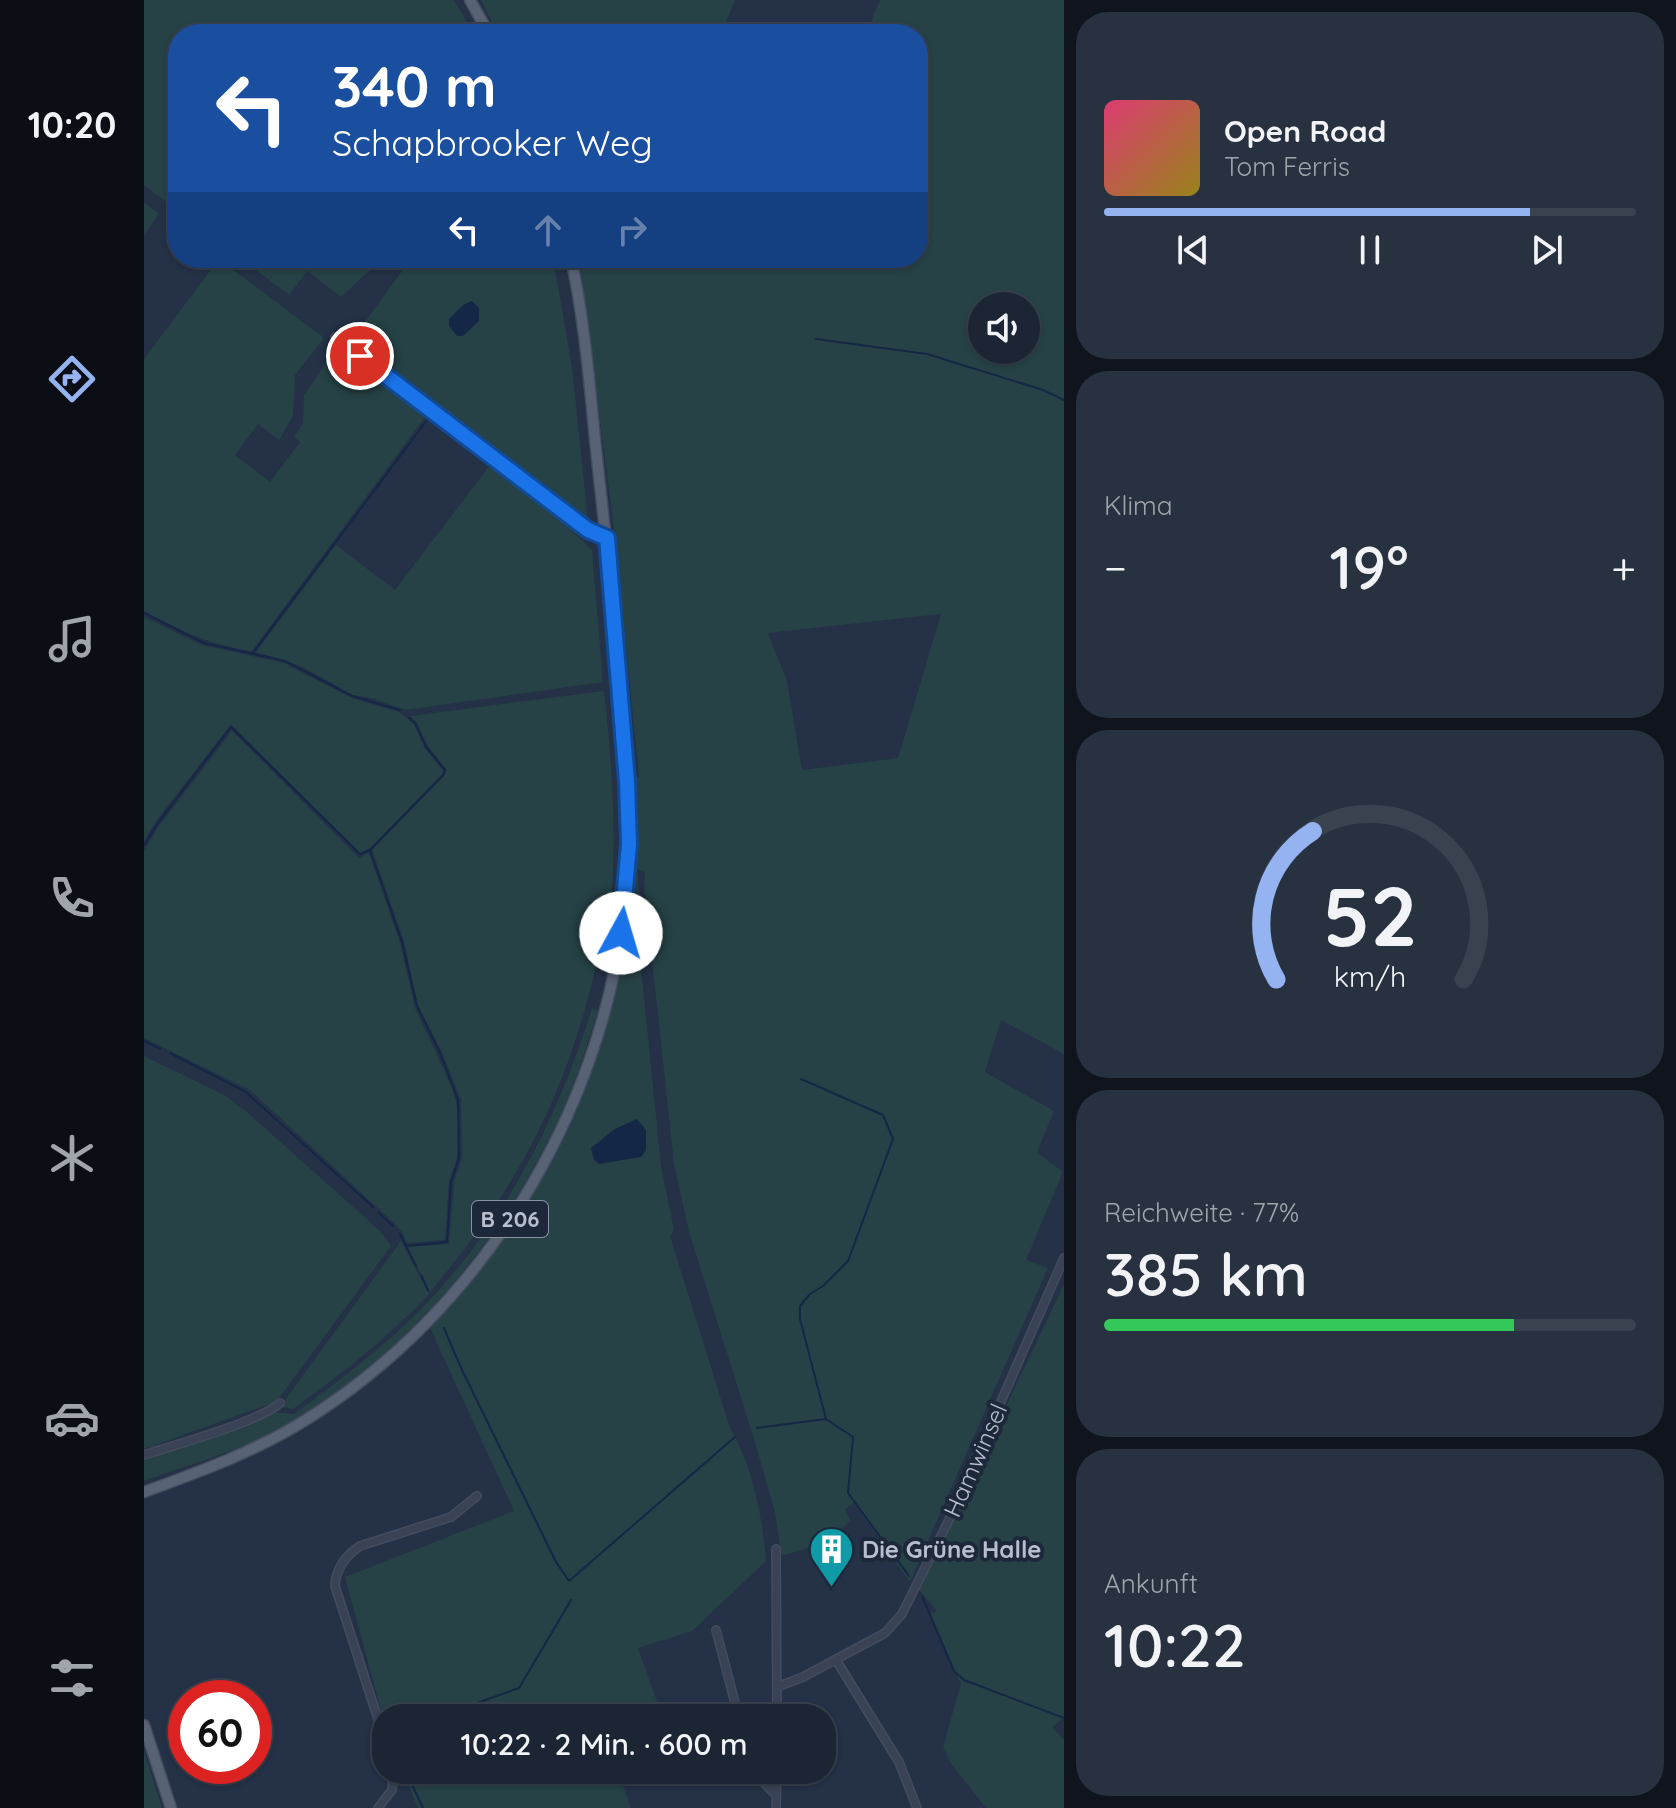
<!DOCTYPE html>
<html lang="de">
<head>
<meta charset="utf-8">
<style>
  :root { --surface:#1b2534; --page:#283140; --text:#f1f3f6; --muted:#a0a5ac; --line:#39424f; --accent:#95b2f1 }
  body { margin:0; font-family:Quicksand,sans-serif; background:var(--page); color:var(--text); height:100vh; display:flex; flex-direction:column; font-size:30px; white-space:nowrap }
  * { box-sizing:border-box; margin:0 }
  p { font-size:26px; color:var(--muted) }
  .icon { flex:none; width:44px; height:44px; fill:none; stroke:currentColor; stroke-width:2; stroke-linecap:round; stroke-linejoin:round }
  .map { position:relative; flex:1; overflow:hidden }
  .panel { display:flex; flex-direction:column; gap:12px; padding:12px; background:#0f141d; width:612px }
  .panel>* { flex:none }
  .hud { position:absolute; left:24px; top:24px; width:760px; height:244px; border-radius:32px; box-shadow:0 2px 6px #0004,0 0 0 2px var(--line); background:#1a4fa0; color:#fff; overflow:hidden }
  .buttons { position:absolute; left:824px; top:292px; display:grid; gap:16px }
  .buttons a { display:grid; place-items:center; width:72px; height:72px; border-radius:50%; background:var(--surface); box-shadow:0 2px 6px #0004,0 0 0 2px var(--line); font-size:40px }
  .speed { position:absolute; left:24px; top:1680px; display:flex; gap:16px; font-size:40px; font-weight:700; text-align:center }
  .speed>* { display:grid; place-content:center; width:104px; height:104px; border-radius:50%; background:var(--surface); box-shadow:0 2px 6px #0004,0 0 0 2px var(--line); line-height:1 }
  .speed .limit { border:12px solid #d22; background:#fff; color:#111 }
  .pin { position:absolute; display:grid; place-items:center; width:68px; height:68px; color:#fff; margin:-34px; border:4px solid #fff; border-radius:50%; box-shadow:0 2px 8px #0007 }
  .me { position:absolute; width:88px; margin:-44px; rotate:6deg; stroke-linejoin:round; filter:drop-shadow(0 0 6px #0008) }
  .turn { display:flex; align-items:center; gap:28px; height:168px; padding:0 32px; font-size:36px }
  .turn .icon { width:104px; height:104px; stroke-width:2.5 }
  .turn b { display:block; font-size:56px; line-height:68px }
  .lanes { display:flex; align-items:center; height:76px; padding:0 32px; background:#0003; justify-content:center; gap:40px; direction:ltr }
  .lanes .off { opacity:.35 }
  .big { font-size:60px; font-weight:600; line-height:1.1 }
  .panel .widget { flex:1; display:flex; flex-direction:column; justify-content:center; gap:12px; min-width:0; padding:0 28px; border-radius:32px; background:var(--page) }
  .panel .dial { align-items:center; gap:0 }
  .dial svg { height:208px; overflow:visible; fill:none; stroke:var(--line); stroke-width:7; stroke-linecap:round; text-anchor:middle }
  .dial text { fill:var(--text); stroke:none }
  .song { display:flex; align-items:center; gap:24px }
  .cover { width:96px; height:96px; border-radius:12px; background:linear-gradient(135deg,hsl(340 70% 55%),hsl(50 70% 35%)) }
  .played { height:8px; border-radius:4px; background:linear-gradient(90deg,var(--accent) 80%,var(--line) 80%) }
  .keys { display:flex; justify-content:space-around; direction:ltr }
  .heat { display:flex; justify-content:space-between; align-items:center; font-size:44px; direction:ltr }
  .charge { height:12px; border-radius:6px; background:linear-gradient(90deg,#34c759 77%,var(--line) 0) }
  .trip { position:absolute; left:228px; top:1704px; width:464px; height:80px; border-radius:32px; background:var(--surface); box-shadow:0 2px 6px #0004,0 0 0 2px var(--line); font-weight:600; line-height:80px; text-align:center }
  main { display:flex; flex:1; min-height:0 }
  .menu { display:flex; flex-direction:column; width:144px; justify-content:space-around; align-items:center; background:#0b0f15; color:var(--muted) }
  .menu .icon { width:56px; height:56px }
  .menu .current { color:var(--accent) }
  .menu b { font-size:36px; color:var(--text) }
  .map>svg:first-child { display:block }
  .green { fill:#264246; fill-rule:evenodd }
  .water { fill:#152746 }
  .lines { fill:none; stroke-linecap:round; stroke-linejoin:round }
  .stream { stroke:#152746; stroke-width:2 }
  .minor-casing { stroke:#434c5e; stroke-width:10 }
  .primary-casing { stroke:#434c5e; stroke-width:13 }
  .minor { stroke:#394355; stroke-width:7 }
  .primary { stroke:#576275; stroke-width:10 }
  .route-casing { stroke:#114b97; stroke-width:20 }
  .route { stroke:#1a73e8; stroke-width:14 }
  .labels { text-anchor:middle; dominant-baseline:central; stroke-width:8; stroke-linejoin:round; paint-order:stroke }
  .shield { fill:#1d283a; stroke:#8992a2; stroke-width:2 }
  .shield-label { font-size:22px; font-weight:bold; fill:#b7bfce }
  .street-label { font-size:24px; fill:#b7bfce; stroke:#1d283a }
  .poi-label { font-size:24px; font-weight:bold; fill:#b7bfce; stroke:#1d283a; text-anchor:start }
</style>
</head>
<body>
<main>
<nav class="menu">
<b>10:20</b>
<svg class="icon current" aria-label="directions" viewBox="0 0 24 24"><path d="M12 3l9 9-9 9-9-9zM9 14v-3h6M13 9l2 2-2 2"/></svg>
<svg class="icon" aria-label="music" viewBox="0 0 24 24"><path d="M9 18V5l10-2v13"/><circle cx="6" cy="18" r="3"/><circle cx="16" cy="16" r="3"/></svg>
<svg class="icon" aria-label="phone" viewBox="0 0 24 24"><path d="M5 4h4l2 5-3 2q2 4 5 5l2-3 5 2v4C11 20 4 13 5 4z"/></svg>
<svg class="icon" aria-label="climate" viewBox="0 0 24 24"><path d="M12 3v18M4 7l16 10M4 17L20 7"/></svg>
<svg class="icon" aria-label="car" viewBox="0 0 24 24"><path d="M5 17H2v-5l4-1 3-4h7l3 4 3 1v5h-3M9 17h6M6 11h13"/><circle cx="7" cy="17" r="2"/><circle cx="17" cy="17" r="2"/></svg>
<svg class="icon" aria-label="filters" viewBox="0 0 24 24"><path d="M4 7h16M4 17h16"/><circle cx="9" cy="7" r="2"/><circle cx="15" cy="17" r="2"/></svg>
</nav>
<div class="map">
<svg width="920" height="1808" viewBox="0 0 920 1808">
  <rect width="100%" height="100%" fill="#243146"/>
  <g class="green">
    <path d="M0,0H310L330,34H34V211L0,185Z"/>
    <path d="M337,0H591L577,34H354Z"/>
    <path d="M736,0H920V1054L857,1020L841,1072L910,1111L893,1152L919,1172L882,1260L904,1268L766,1582L710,1503L701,1509L706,1520C696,1536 655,1554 637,1555L631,1512L609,1436L545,1232L530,1164L500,885L501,872L493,869L498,926L493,928L517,1166L530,1230L526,1236L586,1428C608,1464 619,1519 622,1561L548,1631L494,1648L519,1718H242V1729L201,1577L370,1511L286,1328C428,1171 503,992 488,778L495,777L471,536L435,258H774V34H722ZM838,306H882V350H838ZM797,614L754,758L658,770L643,681L624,633ZM471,1129L502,1130V1149L497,1157L448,1148Z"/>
    <path d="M0,202L15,214L0,235Z"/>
    <path d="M96,258H409L428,367L444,522L207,341L258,271L239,258L197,297L163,271L145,295Z"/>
    <path d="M75,259L180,338L151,375L149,416L135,440L114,424L91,455L126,482L156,442L150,437L159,423L160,395L191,349L281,417L108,651C65,645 37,631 0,611V359Z"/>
    <path d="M346,465L407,511L448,550L459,682L261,710L231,699L209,695L157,666L112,652L192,545L251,590Z"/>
    <path d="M0,617L58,645L140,663L208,698L255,712L270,724L281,748L299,771L298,775L225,849L216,853L87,724L12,821L0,841Z"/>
    <path d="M460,691C468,762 473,832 467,904C465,928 456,952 450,975C419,1102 370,1193 286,1292L263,1247L305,1244L310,1182L318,1159L317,1100L298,1052L274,1006L260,941L228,850L301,775L302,769L284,746L273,723L266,716Z"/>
    <path d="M88,731L215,858L225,853L256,943L271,1008L307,1085L312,1101L314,1115L313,1158L305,1181L301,1240L263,1243L258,1232L251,1224L106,1090L0,1038V851L16,825Z"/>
    <path d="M448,1008L454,1011C443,1044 433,1078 419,1109C364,1232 272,1344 158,1417C110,1447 53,1462 0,1481V1459L129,1412L150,1414C192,1383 236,1350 273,1313C358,1228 413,1122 448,1008Z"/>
    <path d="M0,1056L82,1096L104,1113L236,1231L247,1246L136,1397L128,1403L0,1449Z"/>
    <path d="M257,1241L285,1294C244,1338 197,1374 149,1409L136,1407Z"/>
    <path d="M920,1284V1718L908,1727L920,1740V1808H842L808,1765L799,1747L817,1684L785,1614L793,1611L775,1590Z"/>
    <path d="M0,1751L18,1808H0Z"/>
    <path d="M258,1770H477L474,1772L487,1808H274Z"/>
  </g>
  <g class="water">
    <path d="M328,301L335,308V321L319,336H313L305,326V319L319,305Z"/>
    <path d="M493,1119L502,1130V1150L497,1157L455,1164L450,1160L447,1148L471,1129Z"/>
  </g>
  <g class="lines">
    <g class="stream">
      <path d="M672,339L783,354L899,390L920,400"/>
      <path d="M0,613L60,643L141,661L208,696L256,710"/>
      <path d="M108,654L283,420"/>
      <path d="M0,845L14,823L87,727L216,854L226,850"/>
      <path d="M0,1041L17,1049"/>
      <path d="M26,1053L102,1092L229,1207"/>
      <path d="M657,1079L739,1115L749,1139L704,1261L679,1286L666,1294L656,1306V1319L682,1419"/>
      <path d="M235,1213L249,1226"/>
      <path d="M256,1234L272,1266"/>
      <path d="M262,1246L303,1242L307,1182L315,1158L314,1100L296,1053L273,1006L258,942L226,850L300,774L301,770L282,747L271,723L265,718"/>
      <path d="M277,1275L284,1290"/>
      <path d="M300,1328L317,1368L412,1562L425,1581L591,1437"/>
      <path d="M613,1428L682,1419L709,1437L704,1493L765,1576"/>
      <path d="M778,1596L810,1671L820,1680L920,1718"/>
      <path d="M291,1718L375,1688L427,1600"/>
      <path d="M261,1770L279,1808"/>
    </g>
    <defs>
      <g id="minor">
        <path d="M191,337L444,530L463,538"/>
        <path d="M0,1455C30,1445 115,1422 136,1403"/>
        <path d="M632,1549L633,1718"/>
        <path d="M572,1630L595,1718"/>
        <path d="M692,1660L755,1762L773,1808"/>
        <path d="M633,1687L659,1677L741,1633L758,1614L803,1524L920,1258"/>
        <path d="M242,1744L191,1586C192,1568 201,1556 216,1546L307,1517L333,1496"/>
        <path d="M607,1770L632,1795"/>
        <path d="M234,1808L248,1790L249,1770"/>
        <path d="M632,1808L633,1770"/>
      </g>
      <g id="primary">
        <path d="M326,0L345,34"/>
        <path d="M0,1492C55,1472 110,1452 160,1421C336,1312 456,1117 480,912C492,813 476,712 469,613C464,555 457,497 451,439C445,378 440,318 427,258"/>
        <path d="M0,1725L27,1808"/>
      </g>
    </defs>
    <use href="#minor" class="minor-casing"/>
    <use href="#primary" class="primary-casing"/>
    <use href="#minor" class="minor"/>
    <use href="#primary" class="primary"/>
  </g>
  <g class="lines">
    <defs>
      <path id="route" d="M216,356L444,530L463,538L483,782L485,844L477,933"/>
    </defs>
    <use href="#route" class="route-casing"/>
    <use href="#route" class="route"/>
  </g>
  <defs>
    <symbol id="building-pin" viewBox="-11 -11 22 30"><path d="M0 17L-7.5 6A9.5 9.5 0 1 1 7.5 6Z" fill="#0f9aa8" stroke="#1d283a"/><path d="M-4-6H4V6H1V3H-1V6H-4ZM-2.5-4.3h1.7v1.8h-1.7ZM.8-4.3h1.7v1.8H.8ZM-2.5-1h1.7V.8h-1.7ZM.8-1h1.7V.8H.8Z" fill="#fff"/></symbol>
  </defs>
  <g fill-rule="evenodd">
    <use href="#building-pin" x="662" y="1524" width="51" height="69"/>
  </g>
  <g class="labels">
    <rect class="shield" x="328" y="1201" width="76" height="36" rx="6"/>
    <g class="shield-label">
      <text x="366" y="1219">B 206</text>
    </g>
    <g class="street-label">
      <text transform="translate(831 1460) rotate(-66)">Hamwinsel</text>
    </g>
    <g class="poi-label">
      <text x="718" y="1549">Die Grüne Halle</text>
    </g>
  </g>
</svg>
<div class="buttons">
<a><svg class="icon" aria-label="sound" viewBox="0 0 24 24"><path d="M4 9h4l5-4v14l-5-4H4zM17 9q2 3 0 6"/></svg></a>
</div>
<div class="speed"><div class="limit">60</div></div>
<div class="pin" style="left:216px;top:356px;background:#d93025"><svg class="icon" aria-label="arrive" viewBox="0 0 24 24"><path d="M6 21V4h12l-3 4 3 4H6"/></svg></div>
<svg class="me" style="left:477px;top:933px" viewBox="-20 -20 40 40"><circle r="19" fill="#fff"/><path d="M0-13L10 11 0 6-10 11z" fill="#1a73e8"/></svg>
<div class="trip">10:22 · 2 Min. · 600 m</div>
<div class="hud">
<div class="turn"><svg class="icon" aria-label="left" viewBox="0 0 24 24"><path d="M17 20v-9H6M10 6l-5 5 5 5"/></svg><div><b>340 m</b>Schapbrooker Weg</div></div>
<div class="lanes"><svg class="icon" aria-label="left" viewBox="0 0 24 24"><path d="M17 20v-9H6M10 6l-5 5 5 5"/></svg><svg class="icon off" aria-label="ahead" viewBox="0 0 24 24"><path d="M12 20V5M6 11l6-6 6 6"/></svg><svg class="icon off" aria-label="right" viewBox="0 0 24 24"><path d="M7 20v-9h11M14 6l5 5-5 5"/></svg></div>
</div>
</div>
<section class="panel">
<div class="widget">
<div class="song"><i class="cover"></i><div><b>Open Road</b><p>Tom Ferris</p></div></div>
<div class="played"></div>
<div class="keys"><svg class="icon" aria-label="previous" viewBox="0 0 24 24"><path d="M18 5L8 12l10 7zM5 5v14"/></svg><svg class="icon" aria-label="pause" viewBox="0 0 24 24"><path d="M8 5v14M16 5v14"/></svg><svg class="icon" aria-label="next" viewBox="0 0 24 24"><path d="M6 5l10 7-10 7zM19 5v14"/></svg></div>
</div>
<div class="widget"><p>Klima</p>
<div class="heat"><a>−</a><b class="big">19°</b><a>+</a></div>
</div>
<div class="widget dial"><svg viewBox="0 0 100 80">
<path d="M14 69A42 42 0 1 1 86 69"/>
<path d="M14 69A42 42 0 0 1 28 12" stroke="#95b2f1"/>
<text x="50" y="56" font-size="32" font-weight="700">52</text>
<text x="50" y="72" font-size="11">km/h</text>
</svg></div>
<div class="widget"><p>Reichweite · 77%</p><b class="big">385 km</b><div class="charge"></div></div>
<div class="widget"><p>Ankunft</p><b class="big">10:22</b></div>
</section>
</main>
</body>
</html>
